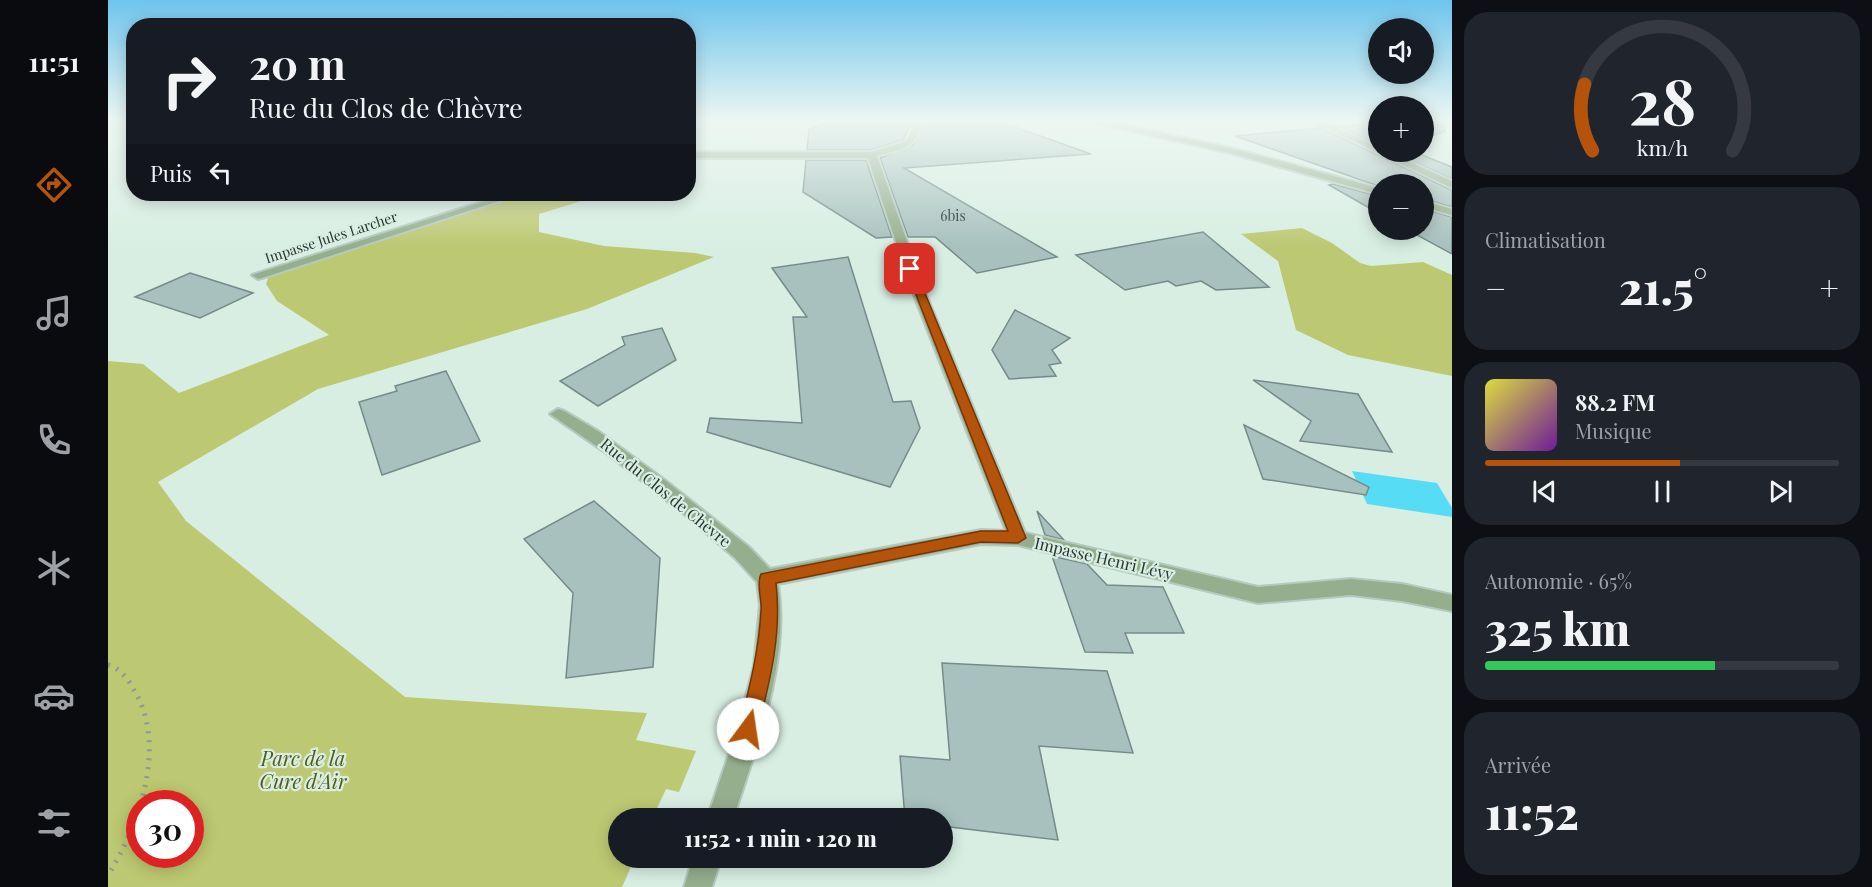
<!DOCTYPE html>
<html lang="fr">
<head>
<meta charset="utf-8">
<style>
  :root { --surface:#171b24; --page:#20242c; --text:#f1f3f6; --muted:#9ea1a6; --line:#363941; --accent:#b45309 }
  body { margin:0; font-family:"Playfair Display",serif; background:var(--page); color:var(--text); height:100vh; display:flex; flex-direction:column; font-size:22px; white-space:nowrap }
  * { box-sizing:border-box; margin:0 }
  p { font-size:20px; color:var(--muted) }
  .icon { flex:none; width:33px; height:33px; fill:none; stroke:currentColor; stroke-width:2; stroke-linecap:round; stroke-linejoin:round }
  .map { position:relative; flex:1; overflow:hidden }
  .side { display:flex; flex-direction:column; gap:12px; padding:12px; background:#0d0f14; width:420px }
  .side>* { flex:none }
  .banner { position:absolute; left:18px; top:18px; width:570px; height:183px; border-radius:24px; box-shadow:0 3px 15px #0003; background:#171b24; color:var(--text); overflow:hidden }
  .fabs { position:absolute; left:1260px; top:18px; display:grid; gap:12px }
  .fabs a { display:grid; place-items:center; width:66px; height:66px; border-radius:50%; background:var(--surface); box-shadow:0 3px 15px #0003; font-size:30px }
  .speed { position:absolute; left:18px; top:790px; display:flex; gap:12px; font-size:30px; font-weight:700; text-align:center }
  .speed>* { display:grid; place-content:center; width:78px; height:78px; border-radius:50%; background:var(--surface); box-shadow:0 3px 15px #0003; line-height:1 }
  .speed .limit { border:9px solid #d22; background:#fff; color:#111 }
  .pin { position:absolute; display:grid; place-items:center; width:51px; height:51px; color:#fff; margin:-26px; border-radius:12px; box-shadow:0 3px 9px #0006 }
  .me { position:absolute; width:66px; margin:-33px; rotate:14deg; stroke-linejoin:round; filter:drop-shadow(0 0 4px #0008) }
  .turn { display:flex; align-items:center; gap:21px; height:126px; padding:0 24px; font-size:27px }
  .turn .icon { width:78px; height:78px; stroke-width:2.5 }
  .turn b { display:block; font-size:42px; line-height:51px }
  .then { display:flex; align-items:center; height:57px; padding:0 24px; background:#0003; gap:12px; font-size:22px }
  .big { font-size:45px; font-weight:800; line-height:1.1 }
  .side .widget { flex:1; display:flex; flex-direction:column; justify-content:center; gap:9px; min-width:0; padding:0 21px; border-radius:24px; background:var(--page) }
  .side .dial { align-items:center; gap:0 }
  .dial svg { height:156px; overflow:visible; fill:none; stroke:var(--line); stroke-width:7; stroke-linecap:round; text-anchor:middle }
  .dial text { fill:var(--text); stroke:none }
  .song { display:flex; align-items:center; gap:18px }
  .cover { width:72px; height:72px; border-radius:9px; background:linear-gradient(135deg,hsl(60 70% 55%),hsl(280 70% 35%)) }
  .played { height:6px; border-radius:3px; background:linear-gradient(90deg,var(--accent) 55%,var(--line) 55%) }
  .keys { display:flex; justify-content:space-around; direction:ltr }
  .heat { display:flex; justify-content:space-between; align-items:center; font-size:33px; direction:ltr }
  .charge { height:9px; border-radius:4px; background:linear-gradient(90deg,#34c759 65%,var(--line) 0) }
  .trip { position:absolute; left:500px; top:808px; width:345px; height:60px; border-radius:30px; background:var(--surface); box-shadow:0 3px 15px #0003; font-weight:800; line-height:60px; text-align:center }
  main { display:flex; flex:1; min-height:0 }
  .menu { display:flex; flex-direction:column; width:108px; justify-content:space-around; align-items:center; background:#090b0e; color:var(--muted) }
  .menu .icon { width:42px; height:42px }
  .menu .selected { color:var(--accent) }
  .menu b { font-size:27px; color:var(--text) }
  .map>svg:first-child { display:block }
  .green { fill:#bdc872; fill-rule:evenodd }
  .water { fill:#57dcf5 }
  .building { fill:#a8c1be; stroke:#748c89; stroke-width:1.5 }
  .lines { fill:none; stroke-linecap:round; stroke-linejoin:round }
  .minor-casing { stroke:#b5c9bf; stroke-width:4 }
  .secondary-casing { stroke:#b5c9bf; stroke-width:4 }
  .path { stroke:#8b9b93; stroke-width:5; stroke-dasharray:2 7; stroke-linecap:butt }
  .minor { fill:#95ae8e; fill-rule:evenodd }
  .secondary { fill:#6c9162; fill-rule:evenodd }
  .route { fill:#b45309; stroke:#753606; stroke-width:1.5 }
  .labels { text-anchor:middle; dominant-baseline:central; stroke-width:4.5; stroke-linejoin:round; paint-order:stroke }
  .number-label { font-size:14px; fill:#4a5754 }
  .far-street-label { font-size:14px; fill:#2b3430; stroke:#d8eee3 }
  .street-label { font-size:16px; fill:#2b3430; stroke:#d8eee3 }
  .near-park-label { font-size:20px; font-style:italic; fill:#545b17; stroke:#d8eee3 }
</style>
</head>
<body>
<main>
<nav class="menu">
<b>11:51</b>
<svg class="icon selected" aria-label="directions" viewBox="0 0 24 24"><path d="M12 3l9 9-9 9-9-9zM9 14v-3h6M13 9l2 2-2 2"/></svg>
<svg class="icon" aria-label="music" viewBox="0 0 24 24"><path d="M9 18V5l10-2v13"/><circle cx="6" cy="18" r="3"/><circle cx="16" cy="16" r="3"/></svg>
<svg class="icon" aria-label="phone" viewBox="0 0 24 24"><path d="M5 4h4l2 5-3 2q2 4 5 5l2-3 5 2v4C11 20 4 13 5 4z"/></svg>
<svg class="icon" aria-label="climate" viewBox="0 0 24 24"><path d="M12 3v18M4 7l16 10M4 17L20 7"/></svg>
<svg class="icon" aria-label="car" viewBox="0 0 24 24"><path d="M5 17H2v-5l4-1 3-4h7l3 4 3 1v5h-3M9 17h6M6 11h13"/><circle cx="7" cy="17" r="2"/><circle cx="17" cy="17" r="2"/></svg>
<svg class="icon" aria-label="filters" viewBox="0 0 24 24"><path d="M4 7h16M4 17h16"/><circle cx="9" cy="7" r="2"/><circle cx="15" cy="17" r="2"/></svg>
</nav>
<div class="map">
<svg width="1344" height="887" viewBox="0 0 1344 887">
  <rect width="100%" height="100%" fill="#d8eee3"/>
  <g class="green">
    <path d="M415,194H496L431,214V232L496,246L587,253L606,257L479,309L210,389L50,482L78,521L297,697L539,713L528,740L588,751L571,792L558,789L544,819H510V858H527L514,887H0V361L35,364L71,393L221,335L169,301L158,284L160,278ZM32,804H82V855H32Z"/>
    <path d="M1194,228L1224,243L1252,263L1263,266L1315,262L1344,275V376L1240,355L1188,330L1170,261L1133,234Z"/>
  </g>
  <path class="water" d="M1244,471L1329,483L1344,508V517L1259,504Z"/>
  <g class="building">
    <path d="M723,122H804L795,140L763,150H699L701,129Z"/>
    <path d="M817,122H893L983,154L796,168L949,257L869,273L827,237H800L772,158L805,145Z"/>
    <path d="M1316,122H1335L1337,131L1316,139Z"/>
    <path d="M1270,123V145L1232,127Z"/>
    <path d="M1213,128L1344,190V207L1316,199V184L1270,186L1127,136Z"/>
    <path d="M1284,152H1307L1344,167V179Z"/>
    <path d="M698,160H758L784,237L768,238L695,192Z"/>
    <path d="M1225,184L1270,196V213L1221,185Z"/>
    <path d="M1316,209L1344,217V254L1300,230H1316Z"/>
    <path d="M1095,232L1161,287L1108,290L1093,281L1068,286L1060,281L1017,290L968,255Z"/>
    <path d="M740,257L785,402L803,401L812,428L782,487L599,432L602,418L694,423L685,317H699L664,268Z"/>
    <path d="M82,273L145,293L92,318L27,297Z"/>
    <path d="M907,310L962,338L944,350L953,363L941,365L948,376L901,379L884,350Z"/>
    <path d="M554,328L568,360L490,406L452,381L517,345L514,337Z"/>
    <path d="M338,371L372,441L274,475L251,402L289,391L287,386Z"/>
    <path d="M1145,380L1250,394L1284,452L1192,441L1203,421Z"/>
    <path d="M1136,425L1261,487L1258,495L1155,479Z"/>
    <path d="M486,501L552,558L545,667L458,678L465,593L416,539Z"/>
    <path d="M929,511L956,540L937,535Z"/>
    <path d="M944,556L979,564L999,585L1055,587L1076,633H1017L1025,653L977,652Z"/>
    <path d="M834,663L999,671L1025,753L931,746L950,840L834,826V819H797L792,756L842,760Z"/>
  </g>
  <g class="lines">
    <defs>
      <g id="minor">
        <path d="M807,122H815C806,150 795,148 769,156L816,290L917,533L1150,587L1243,579L1294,584L1344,595V611L1294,601L1243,595L1150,603L910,545L873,544L670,584C682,662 649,745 625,819H599L628,733L646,666L652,605L649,582L627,558L575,513L497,452L442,414L450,409L456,411L490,431L558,481L641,547L662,569L873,530L898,531L804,290L760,158H580V152H763L796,142L801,138Z"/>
        <path d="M984,122H1002L1123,148L1270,188V194L1122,153Z"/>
        <path d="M1205,122H1217L1270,147V152H1280L1344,181V188Z"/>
        <path d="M399,194H413L154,278L150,279L144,275Z"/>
        <path d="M1316,201L1344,209V215L1316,207Z"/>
        <path d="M585,858H613L604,887H576Z"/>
      </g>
      <path id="secondary" d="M1339,122H1344V125Z"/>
    </defs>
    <use href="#minor" class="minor-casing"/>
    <use href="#secondary" class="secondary-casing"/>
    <path class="path" d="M0,665C12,668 20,679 26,690C60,745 31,826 0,875"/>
    <use href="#minor" class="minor"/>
    <use href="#secondary" class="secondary"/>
  </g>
  <linearGradient id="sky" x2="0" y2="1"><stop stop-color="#6ec4ed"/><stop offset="0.49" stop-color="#edf7f2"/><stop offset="1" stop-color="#edf7f2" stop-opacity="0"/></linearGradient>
  <rect width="1344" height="247" fill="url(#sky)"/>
  <path class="route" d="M802,266L807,269L918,538L910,543L873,542L668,583C674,634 662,680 650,729L647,735L640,738L634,735L631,729C641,689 651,651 653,610C654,599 648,584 653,574L873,531H900L798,269Z"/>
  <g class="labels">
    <g class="number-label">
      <text x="845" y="215">6bis</text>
    </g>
    <g class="far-street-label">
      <text transform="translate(223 237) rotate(-18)">Impasse Jules Larcher</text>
    </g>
    <g class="street-label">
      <text transform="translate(558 492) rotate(39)">Rue du Clos de Chèvre</text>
      <text transform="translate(996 558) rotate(13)">Impasse Henri Lévy</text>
    </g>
    <g class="near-park-label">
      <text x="195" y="757">Parc de la<tspan x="195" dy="23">Cure d'Air</tspan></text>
    </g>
  </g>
</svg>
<div class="fabs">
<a><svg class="icon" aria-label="sound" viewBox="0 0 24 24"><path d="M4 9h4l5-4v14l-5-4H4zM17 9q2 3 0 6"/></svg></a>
<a>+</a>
<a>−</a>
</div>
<div class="speed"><div class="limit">30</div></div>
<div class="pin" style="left:802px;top:269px;background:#d93025"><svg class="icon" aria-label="arrive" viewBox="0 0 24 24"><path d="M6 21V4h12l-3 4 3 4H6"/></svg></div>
<svg class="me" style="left:640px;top:729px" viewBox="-20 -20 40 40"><circle r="19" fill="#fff"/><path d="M0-13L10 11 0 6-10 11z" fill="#b45309"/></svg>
<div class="trip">11:52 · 1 min · 120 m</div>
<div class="banner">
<div class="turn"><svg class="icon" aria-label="right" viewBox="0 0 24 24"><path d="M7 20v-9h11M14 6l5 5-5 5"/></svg><div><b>20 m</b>Rue du Clos de Chèvre</div></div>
<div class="then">Puis<svg class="icon" aria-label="left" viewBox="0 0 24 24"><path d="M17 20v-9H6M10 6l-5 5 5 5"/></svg></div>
</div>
</div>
<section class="side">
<div class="widget dial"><svg viewBox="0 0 100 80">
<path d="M14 69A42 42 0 1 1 86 69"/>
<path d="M14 69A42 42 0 0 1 10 35" stroke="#b45309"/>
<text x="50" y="56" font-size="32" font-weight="700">28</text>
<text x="50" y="72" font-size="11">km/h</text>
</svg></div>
<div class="widget"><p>Climatisation</p>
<div class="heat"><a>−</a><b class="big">21.5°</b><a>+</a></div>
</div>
<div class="widget">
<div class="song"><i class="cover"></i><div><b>88.2 FM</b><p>Musique</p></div></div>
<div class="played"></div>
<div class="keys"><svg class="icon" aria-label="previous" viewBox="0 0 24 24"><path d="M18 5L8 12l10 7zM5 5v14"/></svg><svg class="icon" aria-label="pause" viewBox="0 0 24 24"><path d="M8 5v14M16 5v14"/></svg><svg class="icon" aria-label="next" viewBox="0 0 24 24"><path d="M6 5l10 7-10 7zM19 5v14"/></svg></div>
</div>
<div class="widget"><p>Autonomie · 65%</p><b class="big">325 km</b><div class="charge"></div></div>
<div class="widget"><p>Arrivée</p><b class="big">11:52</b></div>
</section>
</main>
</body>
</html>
